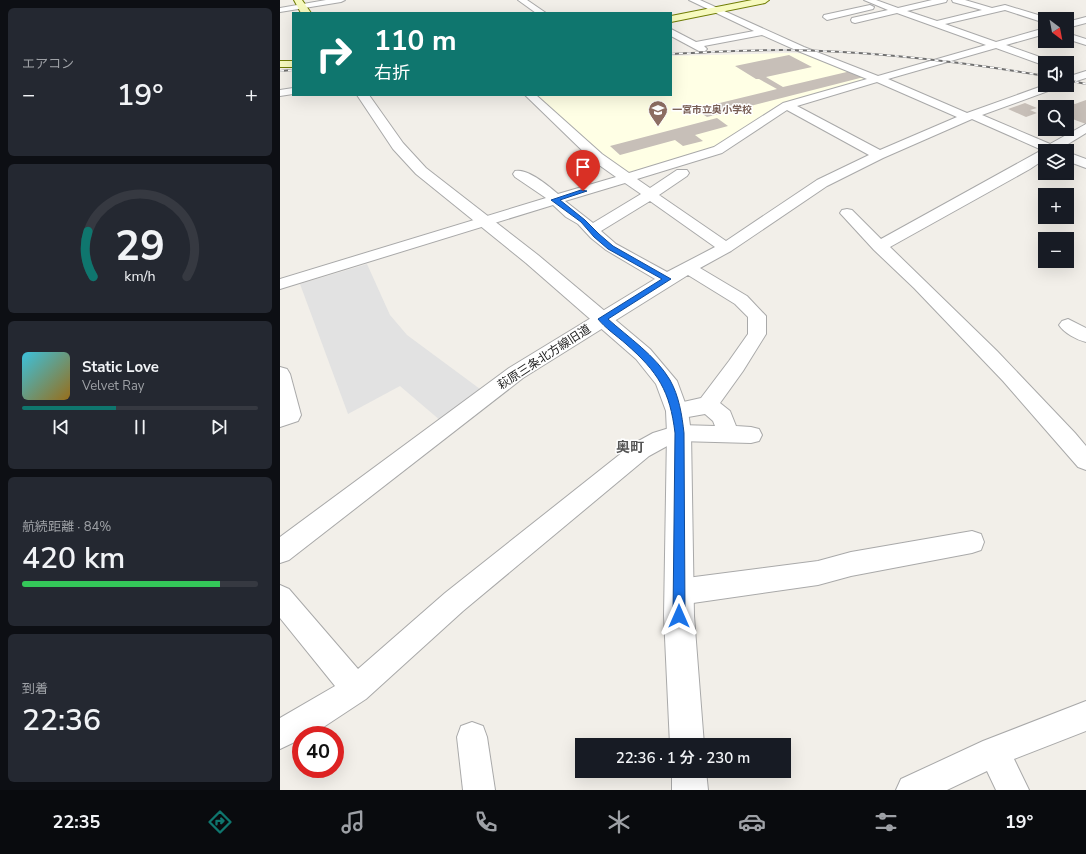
<!DOCTYPE html>
<html lang="ja">
<head>
<meta charset="utf-8">
<style>
  :root { --surface:#171b24; --page:#242831; --text:#f1f3f6; --muted:#9ea1a6; --line:#363941; --accent:#0f766e }
  body { margin:0; font-family:"Nunito Sans","Noto Sans JP",sans-serif; background:var(--page); color:var(--text); height:100vh; display:flex; flex-direction:column; font-size:15px; white-space:nowrap }
  * { box-sizing:border-box; margin:0 }
  p { font-size:13px; color:var(--muted) }
  .icon { flex:none; width:22px; height:22px; fill:none; stroke:currentColor; stroke-width:2; stroke-linecap:round; stroke-linejoin:round }
  .map { position:relative; flex:1; overflow:hidden }
  .drawer { display:flex; flex-direction:column; gap:8px; padding:8px; background:#0d0f14; width:280px }
  .drawer>* { flex:none }
  .hud { position:absolute; left:12px; top:12px; width:380px; height:84px; border-radius:0px; box-shadow:0 4px 16px #0002; background:#0f766e; color:#fff; overflow:hidden }
  .needle { width:26px; rotate:148deg }
  .controls { position:absolute; left:758px; top:12px; display:grid; gap:8px }
  .controls a { display:grid; place-items:center; width:36px; height:36px; border-radius:0px; background:var(--surface); box-shadow:0 4px 16px #0002; font-size:20px }
  .speed { position:absolute; left:12px; top:726px; display:flex; gap:8px; font-size:20px; font-weight:700; text-align:center }
  .speed>* { display:grid; place-content:center; width:52px; height:52px; border-radius:50%; background:var(--surface); box-shadow:0 4px 16px #0002; line-height:1 }
  .speed .limit { border:6px solid #d22; background:#fff; color:#111 }
  .pin { position:absolute; display:grid; place-items:center; width:34px; height:34px; color:#fff; margin:-41px -17px; border-radius:50% 50% 50% 0; rotate:-45deg; box-shadow:0 0 4px #0007 }
  .pin .icon { rotate:45deg }
  .me { position:absolute; width:44px; margin:-22px; rotate:0deg; stroke-linejoin:round; filter:drop-shadow(0 0 3px #0008) }
  .turn { display:flex; align-items:center; gap:14px; height:84px; padding:0 16px; font-size:18px }
  .turn .icon { width:52px; height:52px; stroke-width:2.5 }
  .turn b { display:block; font-size:28px; line-height:34px }
  .big { font-size:30px; font-weight:600; line-height:1.1 }
  .drawer .widget { flex:1; display:flex; flex-direction:column; justify-content:center; gap:6px; min-width:0; padding:0 14px; border-radius:6px; background:var(--page) }
  .drawer .dial { align-items:center; gap:0 }
  .dial svg { height:104px; overflow:visible; fill:none; stroke:var(--line); stroke-width:7; stroke-linecap:round; text-anchor:middle }
  .dial text { fill:var(--text); stroke:none }
  .song { display:flex; align-items:center; gap:12px }
  .cover { width:48px; height:48px; border-radius:6px; background:linear-gradient(135deg,hsl(190 70% 55%),hsl(40 70% 35%)) }
  .played { height:4px; border-radius:2px; background:linear-gradient(90deg,var(--accent) 40%,var(--line) 40%) }
  .keys { display:flex; justify-content:space-around; direction:ltr }
  .heat { display:flex; justify-content:space-between; align-items:center; font-size:22px; direction:ltr }
  .charge { height:6px; border-radius:3px; background:linear-gradient(90deg,#34c759 84%,var(--line) 0) }
  .trip { position:absolute; left:295px; top:738px; width:216px; height:40px; border-radius:0px; background:var(--surface); box-shadow:0 4px 16px #0002; font-weight:600; line-height:40px; text-align:center }
  .dock { display:flex; height:64px; justify-content:space-around; align-items:center; background:#090b0e; color:var(--muted) }
  .dock .icon { width:28px; height:28px }
  .dock .active { color:var(--accent) }
  .dock b { font-size:18px; color:var(--text) }
  main { display:flex; flex:1; min-height:0 }
  .map>svg:first-child { display:block }
  .education { fill:#ffffe5 }
  .parking { fill:#e2e2e2 }
  .building { fill:#c7bfb8 }
  .lines { fill:none; stroke-linecap:round; stroke-linejoin:round }
  .minor-casing { stroke:#a9a9a9; stroke-width:2 }
  .tertiary-casing { stroke:#a9a9a9; stroke-width:2 }
  .secondary-casing { stroke:#707d05; stroke-width:2 }
  .minor { fill:#fff; fill-rule:evenodd }
  .tertiary { fill:#fff; fill-rule:evenodd }
  .secondary { fill:#f7fabf; fill-rule:evenodd }
  .rail-casing { stroke:#707070; stroke-width:2 }
  .rail { stroke:#fff; stroke-width:1.5; stroke-dasharray:4; stroke-linecap:butt }
  .route { fill:#1a73e8; stroke:#114b97 }
  .labels { text-anchor:middle; dominant-baseline:central; stroke-width:3; stroke-linejoin:round; paint-order:stroke }
  .far-education-label { font-size:10px; font-weight:bold; fill:#785e54; stroke:#fff; text-anchor:start }
  .street-label { font-size:12px; fill:#222; stroke:#fff }
  .quarter-label { font-size:14px; font-weight:bold; fill:#555; stroke:#fff }
</style>
</head>
<body>
<main>
<section class="drawer">
<div class="widget"><p>エアコン</p>
<div class="heat"><a>−</a><b class="big">19°</b><a>+</a></div>
</div>
<div class="widget dial"><svg viewBox="0 0 100 80">
<path d="M14 69A42 42 0 1 1 86 69"/>
<path d="M14 69A42 42 0 0 1 10 34" stroke="#0f766e"/>
<text x="50" y="56" font-size="32" font-weight="700">29</text>
<text x="50" y="72" font-size="11">km/h</text>
</svg></div>
<div class="widget">
<div class="song"><i class="cover"></i><div><b>Static Love</b><p>Velvet Ray</p></div></div>
<div class="played"></div>
<div class="keys"><svg class="icon" aria-label="previous" viewBox="0 0 24 24"><path d="M18 5L8 12l10 7zM5 5v14"/></svg><svg class="icon" aria-label="pause" viewBox="0 0 24 24"><path d="M8 5v14M16 5v14"/></svg><svg class="icon" aria-label="next" viewBox="0 0 24 24"><path d="M6 5l10 7-10 7zM19 5v14"/></svg></div>
</div>
<div class="widget"><p>航続距離 · 84%</p><b class="big">420 km</b><div class="charge"></div></div>
<div class="widget"><p>到着</p><b class="big">22:36</b></div>
</section>
<div class="map">
<svg width="806" height="790" viewBox="0 0 806 790">
  <rect width="100%" height="100%" fill="#f2efe9"/>
  <path class="education" d="M509,53L532,54L585,77L586,80L501,103L428,151L347,175L318,151L257,95H391V56Z"/>
  <path class="parking" d="M87,264L110,315L127,335L200,389L161,421L120,386L68,414L20,284Z"/>
  <g class="building">
    <path d="M509,55L532,67L486,77L503,87L571,71L584,77L427,117L415,109L497,89L479,79H476L455,66Z"/>
    <path d="M806,100V124L787,117V107L789,106L784,104L790,102L795,104Z"/>
    <path d="M745,103L757,108L750,110L757,113L746,117L728,109Z"/>
    <path d="M437,118L448,126L415,135L423,141L403,146L395,140L340,155L330,146Z"/>
  </g>
  <g class="lines">
    <defs>
      <g id="minor">
        <path d="M46,0H65L61,2L0,12V8Z"/>
        <path d="M238,0H247L266,13H256Z"/>
        <path d="M409,0H420L524,47L598,76L706,45L617,13L575,23L572,22L571,20L572,18L608,10L584,0H596L618,8L652,0H667L666,2L627,11L657,21L702,10L673,2L672,0H685L712,8L725,5L768,18L765,19V23L725,10L665,24L716,42L765,28V34L726,45L771,61L772,63H765V65H763L716,48L608,79L687,113L765,85H780L779,87L702,115L770,144L806,124V133L780,149L781,151H765V159L750,169L610,247L717,351L795,433L806,446V470L798,467L723,381L634,288L594,250L560,213L562,210L567,209L572,210L601,239L762,150L692,119L603,158L547,186L451,251L420,268L467,296L486,316V334L463,371L440,403L450,411L456,426L471,427L479,429L482,435L479,441L471,443L399,441L389,445L369,456L183,611L86,699L39,730L29,735H21V739L0,749V718L55,686L0,618V585L9,589L78,669L165,593L353,444L373,433L399,425L435,426L433,421L425,414L397,419L390,417L387,411L390,405L421,398L449,361L468,334V317L455,304L408,275L243,378L9,560L0,563V537L229,368L375,279L326,250L311,238L298,224L286,217L273,205L0,289V279L266,198L235,177L233,174L235,171C247,168 269,186 278,194L336,177L312,160L245,95H256L322,154L349,173L434,147L503,103L587,79L518,51L482,35L424,46L427,49L425,51H419L391,36V29L416,42L474,31ZM597,82L677,117L600,150L517,106ZM507,110L589,155L537,180L446,241L379,195L407,176L409,173L407,170H397L370,188L357,179L442,153ZM345,183L361,194L313,223L285,201ZM370,201L435,247L387,272L336,244L321,231Z"/>
        <path d="M590,5L594,7L593,9L547,20L543,17L544,15Z"/>
        <path d="M806,17V23L787,28V22Z"/>
        <path d="M787,33L806,39V45L787,39Z"/>
        <path d="M806,71V78L787,84V77Z"/>
        <path d="M13,88V94L0,96V90Z"/>
        <path d="M787,152L806,159V168L787,161Z"/>
        <path d="M788,319L806,328V342C797,340 784,333 779,325L782,321Z"/>
        <path d="M0,367L7,369L10,374L21,415L18,421L0,427Z"/>
        <path d="M692,531L701,534L704,542L701,550L692,553L571,576L538,585L399,605L390,601L386,592L390,583L399,579L538,561L571,552Z"/>
        <path d="M806,701V731L734,759L749,790H716L707,771L667,790H616L621,779L703,741Z"/>
        <path d="M192,722L203,726L207,737L215,790H183L177,737L181,726Z"/>
      </g>
      <g id="tertiary">
        <path d="M77,95H89L123,143L146,168L258,255L370,349L397,381L408,411L411,433L414,616L424,745H390L384,616L387,433L386,411L376,384L356,359L246,263L136,174L113,149Z"/>
        <path d="M392,771H426L428,790H392Z"/>
      </g>
      <g id="secondary">
        <path d="M14,0H22L31,13H21Z"/>
        <path d="M472,0H489L485,3L391,22V16Z"/>
        <rect x="0" y="61" width="13" height="6"/>
      </g>
    </defs>
    <use href="#minor" class="minor-casing"/>
    <use href="#tertiary" class="tertiary-casing"/>
    <use href="#secondary" class="secondary-casing"/>
    <use href="#minor" class="minor"/>
    <use href="#tertiary" class="tertiary"/>
    <use href="#secondary" class="secondary"/>
    <defs>
      <g id="rail">
        <path d="M391,54C428,52 466,50 503,50C591,51 678,61 765,76"/>
        <path d="M0,71L13,70"/>
        <path d="M787,80L806,84"/>
      </g>
    </defs>
    <use href="#rail" class="rail-casing"/>
    <use href="#rail" class="rail"/>
  </g>
  <path class="route" d="M301,190L307,191L280,200L305,220L319,234L333,246L391,279L328,319C348,337 376,356 390,380C399,396 402,415 404,433L405,616L403,621L399,622L394,621L393,616L395,433C390,391 378,372 346,344C337,336 325,328 318,319L382,279L328,249L314,237L301,222L271,200Z"/>
  <defs>
    <symbol id="school-pin" viewBox="-11 -11 22 30"><path d="M0 17L-7.5 6A9.5 9.5 0 1 1 7.5 6Z" fill="#8d6e63" stroke="#fff"/><path d="M0-5L7-2L0 1L-7-2ZM-4 1L0 2.5L4 1V4Q0 6-4 4Z" fill="#fff"/></symbol>
  </defs>
  <g fill-rule="evenodd">
    <use href="#school-pin" x="367" y="99" width="22" height="30"/>
  </g>
  <g class="labels">
    <g class="far-education-label">
      <text x="392" y="110">一宮市立奥小学校</text>
    </g>
    <g class="street-label">
      <text transform="translate(264 357) rotate(-33)">萩原三条北方線旧道</text>
    </g>
    <g class="quarter-label">
      <text x="350" y="447">奥町</text>
    </g>
  </g>
</svg>
<div class="controls">
<a><svg class="needle" viewBox="-14 -14 28 28"><path d="M0-13l5 13h-10z" fill="#e53935"/><path d="M0 13l5-13h-10z" fill="#9ea1a6"/></svg></a>
<a><svg class="icon" aria-label="sound" viewBox="0 0 24 24"><path d="M4 9h4l5-4v14l-5-4H4zM17 9q2 3 0 6"/></svg></a>
<a><svg class="icon" aria-label="search" viewBox="0 0 24 24"><circle cx="10" cy="10" r="6"/><path d="M15 15l6 6"/></svg></a>
<a><svg class="icon" aria-label="layers" viewBox="0 0 24 24"><path d="M12 4l9 5-9 5-9-5zM3 14l9 5 9-5"/></svg></a>
<a>+</a>
<a>−</a>
</div>
<div class="speed"><div class="limit">40</div></div>
<div class="pin" style="left:303px;top:191px;background:#d93025"><svg class="icon" aria-label="arrive" viewBox="0 0 24 24"><path d="M6 21V4h12l-3 4 3 4H6"/></svg></div>
<svg class="me" style="left:399px;top:616px" viewBox="-20 -20 40 40"><path d="M0-17L14 15 0 8-14 15z" fill="#1a73e8" stroke="#fff" stroke-width="4"/></svg>
<div class="trip">22:36 · 1 分 · 230 m</div>
<div class="hud">
<div class="turn"><svg class="icon" aria-label="right" viewBox="0 0 24 24"><path d="M7 20v-9h11M14 6l5 5-5 5"/></svg><div><b>110 m</b>右折</div></div>
</div>
</div>
</main>
<nav class="dock">
<b>22:35</b>
<svg class="icon active" aria-label="directions" viewBox="0 0 24 24"><path d="M12 3l9 9-9 9-9-9zM9 14v-3h6M13 9l2 2-2 2"/></svg>
<svg class="icon" aria-label="music" viewBox="0 0 24 24"><path d="M9 18V5l10-2v13"/><circle cx="6" cy="18" r="3"/><circle cx="16" cy="16" r="3"/></svg>
<svg class="icon" aria-label="phone" viewBox="0 0 24 24"><path d="M5 4h4l2 5-3 2q2 4 5 5l2-3 5 2v4C11 20 4 13 5 4z"/></svg>
<svg class="icon" aria-label="climate" viewBox="0 0 24 24"><path d="M12 3v18M4 7l16 10M4 17L20 7"/></svg>
<svg class="icon" aria-label="car" viewBox="0 0 24 24"><path d="M5 17H2v-5l4-1 3-4h7l3 4 3 1v5h-3M9 17h6M6 11h13"/><circle cx="7" cy="17" r="2"/><circle cx="17" cy="17" r="2"/></svg>
<svg class="icon" aria-label="filters" viewBox="0 0 24 24"><path d="M4 7h16M4 17h16"/><circle cx="9" cy="7" r="2"/><circle cx="15" cy="17" r="2"/></svg>
<b>19°</b>
</nav>
</body>
</html>
